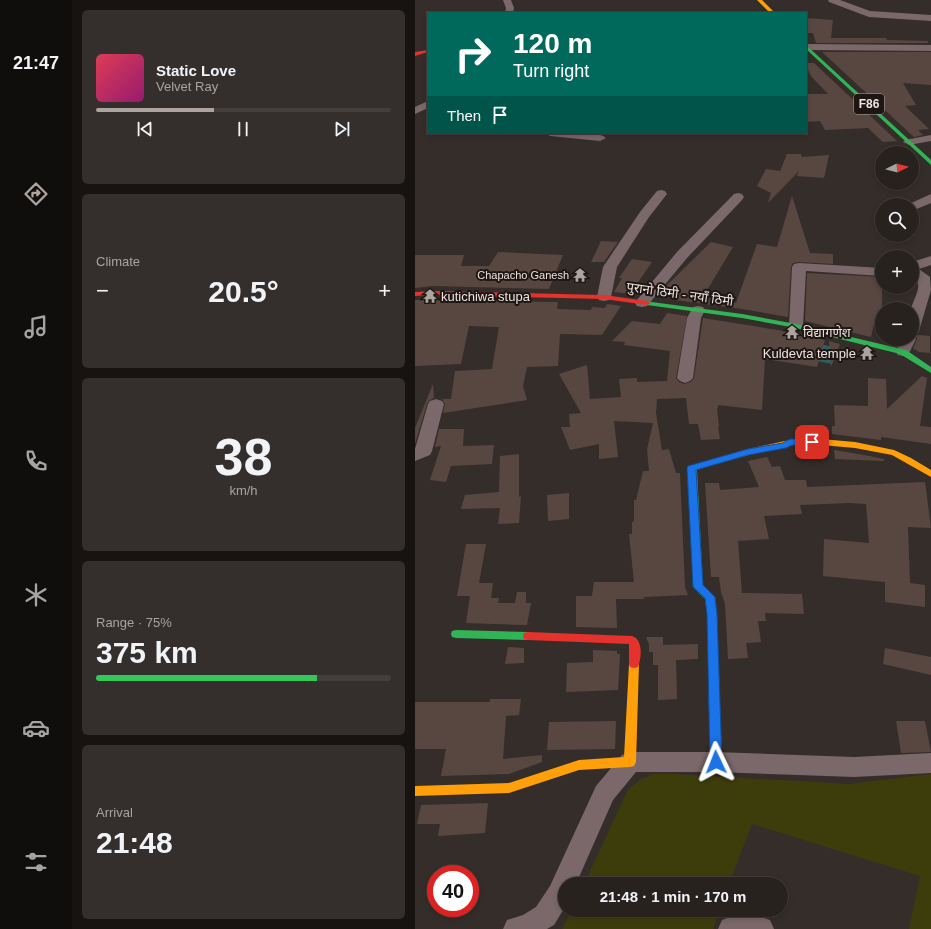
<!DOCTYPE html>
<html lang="en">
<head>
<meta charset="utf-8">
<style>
  :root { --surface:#28221f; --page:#342f2c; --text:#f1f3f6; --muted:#a5a4a4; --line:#443f3d; --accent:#ada39f }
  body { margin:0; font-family:Arial,"Noto Sans Devanagari",sans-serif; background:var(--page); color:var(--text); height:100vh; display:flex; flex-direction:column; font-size:15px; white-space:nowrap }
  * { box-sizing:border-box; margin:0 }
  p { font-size:13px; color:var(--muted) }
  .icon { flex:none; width:22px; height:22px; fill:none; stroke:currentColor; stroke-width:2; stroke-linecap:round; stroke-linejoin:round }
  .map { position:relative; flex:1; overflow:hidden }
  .drawer { display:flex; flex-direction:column; gap:10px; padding:10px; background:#161311; width:343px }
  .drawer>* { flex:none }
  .banner { position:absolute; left:12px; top:12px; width:380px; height:122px; border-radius:0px; box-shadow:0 2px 6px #0003,0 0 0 1px var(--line); background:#00695c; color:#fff; overflow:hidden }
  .needle { width:26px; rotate:84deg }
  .controls { position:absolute; left:460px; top:146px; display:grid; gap:8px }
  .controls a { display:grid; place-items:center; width:44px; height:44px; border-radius:50%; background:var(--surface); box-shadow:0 2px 6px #0003,0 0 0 1px var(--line); font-size:20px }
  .speed { position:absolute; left:12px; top:865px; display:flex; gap:8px; font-size:20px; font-weight:700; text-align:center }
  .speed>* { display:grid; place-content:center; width:52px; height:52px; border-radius:50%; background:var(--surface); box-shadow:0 2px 6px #0003,0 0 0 1px var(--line); line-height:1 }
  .speed .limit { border:6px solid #d22; background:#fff; color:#111 }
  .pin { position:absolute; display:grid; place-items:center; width:34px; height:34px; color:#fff; margin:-17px; border-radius:8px; box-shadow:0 2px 6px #0006 }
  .me { position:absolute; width:44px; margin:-22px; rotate:358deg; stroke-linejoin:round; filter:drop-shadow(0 0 3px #0008) }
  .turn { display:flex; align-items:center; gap:14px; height:84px; padding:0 20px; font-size:18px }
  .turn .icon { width:52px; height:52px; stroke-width:2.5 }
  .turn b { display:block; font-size:28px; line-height:34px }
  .then { display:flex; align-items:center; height:38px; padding:0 20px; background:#0003; gap:8px; font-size:15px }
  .big { font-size:30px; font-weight:700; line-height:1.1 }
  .drawer .widget { flex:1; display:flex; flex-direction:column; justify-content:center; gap:6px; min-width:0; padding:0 14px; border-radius:6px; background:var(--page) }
  .drawer .dial { align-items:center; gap:0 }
  .dial b { font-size:52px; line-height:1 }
  .song { display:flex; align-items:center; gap:12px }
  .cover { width:48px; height:48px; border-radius:6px; background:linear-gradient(135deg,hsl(350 70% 55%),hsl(320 70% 35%)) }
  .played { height:4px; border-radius:2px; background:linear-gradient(90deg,var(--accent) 40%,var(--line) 40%) }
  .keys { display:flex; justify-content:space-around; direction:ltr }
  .heat { display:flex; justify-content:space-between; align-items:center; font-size:22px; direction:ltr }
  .charge { height:6px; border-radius:3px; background:linear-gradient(90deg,#34c759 75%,var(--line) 0) }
  .trip { position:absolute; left:143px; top:877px; width:230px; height:40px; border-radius:20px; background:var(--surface); box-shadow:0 2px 6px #0003,0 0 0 1px var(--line); font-weight:700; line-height:40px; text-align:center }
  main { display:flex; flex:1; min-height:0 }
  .dock { display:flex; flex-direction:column; width:72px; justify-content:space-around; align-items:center; background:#100e0c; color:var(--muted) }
  .dock .icon { width:28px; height:28px }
  .dock .active { color:var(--accent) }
  .dock b { font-size:18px; color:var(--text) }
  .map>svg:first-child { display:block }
  .green { fill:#3d3d0c }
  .water { fill:#2a6166 }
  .building { fill:#584740 }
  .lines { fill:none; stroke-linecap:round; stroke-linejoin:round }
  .street { fill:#7b686b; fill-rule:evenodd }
  .fast { fill:#30b455; fill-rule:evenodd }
  .slow { fill:#ff9f0a; fill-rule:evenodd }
  .jam { fill:#e5322d; fill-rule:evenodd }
  .route { fill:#1a73e8; stroke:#114b97 }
  .labels { text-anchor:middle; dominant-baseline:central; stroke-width:4; stroke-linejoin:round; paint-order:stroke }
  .far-poi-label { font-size:11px; fill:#eee3df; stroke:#1d1612; text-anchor:end }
  .shield { fill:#1d1612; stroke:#afa6a2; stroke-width:1 }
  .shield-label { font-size:12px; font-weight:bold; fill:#eee3df }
  .street-label { font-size:13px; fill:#eee3df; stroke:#1d1612 }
  .poi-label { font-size:13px; fill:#eee3df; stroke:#1d1612; text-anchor:start }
</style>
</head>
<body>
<main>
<nav class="dock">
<b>21:47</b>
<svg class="icon active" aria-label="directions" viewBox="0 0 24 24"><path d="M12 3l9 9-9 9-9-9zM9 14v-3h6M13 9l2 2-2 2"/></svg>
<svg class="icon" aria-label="music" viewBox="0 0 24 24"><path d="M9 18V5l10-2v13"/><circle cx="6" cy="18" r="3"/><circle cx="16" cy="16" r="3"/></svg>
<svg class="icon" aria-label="phone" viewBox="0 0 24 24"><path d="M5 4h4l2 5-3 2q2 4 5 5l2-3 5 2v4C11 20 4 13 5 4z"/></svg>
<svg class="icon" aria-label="climate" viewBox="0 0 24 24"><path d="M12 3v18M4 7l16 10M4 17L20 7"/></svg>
<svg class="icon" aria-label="car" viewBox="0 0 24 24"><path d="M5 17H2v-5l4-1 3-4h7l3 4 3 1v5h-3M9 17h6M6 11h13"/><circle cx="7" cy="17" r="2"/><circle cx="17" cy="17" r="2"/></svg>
<svg class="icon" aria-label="filters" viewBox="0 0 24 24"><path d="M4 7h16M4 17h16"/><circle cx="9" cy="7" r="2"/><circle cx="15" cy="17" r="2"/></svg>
</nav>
<section class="drawer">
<div class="widget">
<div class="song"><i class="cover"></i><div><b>Static Love</b><p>Velvet Ray</p></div></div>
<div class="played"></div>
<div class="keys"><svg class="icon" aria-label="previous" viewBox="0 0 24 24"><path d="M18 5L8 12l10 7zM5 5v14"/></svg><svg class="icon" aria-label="pause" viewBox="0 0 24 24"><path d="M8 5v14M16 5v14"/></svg><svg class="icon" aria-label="next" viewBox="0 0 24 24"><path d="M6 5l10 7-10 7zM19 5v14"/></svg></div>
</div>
<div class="widget"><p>Climate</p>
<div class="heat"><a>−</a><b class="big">20.5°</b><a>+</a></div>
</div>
<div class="widget dial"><b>38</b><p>km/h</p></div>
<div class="widget"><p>Range · 75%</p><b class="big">375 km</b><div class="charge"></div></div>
<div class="widget"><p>Arrival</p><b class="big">21:48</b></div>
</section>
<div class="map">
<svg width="516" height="929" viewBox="0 0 516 929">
  <rect width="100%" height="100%" fill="#352d29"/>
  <g class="green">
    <path d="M238,774H256L434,784L516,774V929H494L505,876L337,824L314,884H169L213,790L226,779Z"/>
    <path d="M157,910H305L298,929H147Z"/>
  </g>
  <path class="water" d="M391,341L423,348L417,364L388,358Z"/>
  <g class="building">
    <path d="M391,18L418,20L416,38H471L472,40L513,41V43H401L398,33H391Z"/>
    <path d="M407,52H516V85L488,83L501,105L490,106L514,129L503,130L508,135L499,137Z"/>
    <path d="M391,63H399L482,141L468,142L453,128L410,130L405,121L391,122V94H413L395,75Z"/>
    <path d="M372,154H386L387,157L414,155L409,178L382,176L384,171L353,203L356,193L342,186L351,169L365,171Z"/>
    <path d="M377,196L395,253L418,254V264L384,262L378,263L376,267L373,317L327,309L260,300L264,294L248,289L296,242L318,247L288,297L321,303L342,244L362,247Z"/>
    <path d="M186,241L203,242L189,262H176Z"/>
    <path d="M83,252L148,255L134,289L18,286L0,288V255H49L46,266H74Z"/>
    <path d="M217,259L237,262L215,294L199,292L207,278H204Z"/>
    <path d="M392,273L467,277V325L459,324L456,337L390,321Z"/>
    <path d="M0,300H18L143,302L142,309L176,310L177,307L190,308L192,304L206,306L187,335L145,334L143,366L112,367L108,386L112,400L28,413L30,404L27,399H36L40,371L77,369L84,327L54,326L46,364L0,366Z"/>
    <path d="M252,313L272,316L261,378L264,382L269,384L276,382L279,378L288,318L381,333L410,340L402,367L350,359L347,410L303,405V408H302L304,427H303L305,439L286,440L283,424H274L271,398L242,399L241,413L247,450L254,449L261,473H265L270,587L273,595L229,597V599H201L202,628L161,627V596H177L179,582H219L214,534H217V522L219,521V500H221L228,471H234L232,449L238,423L199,421L203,457L184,459V444L155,450L146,427H155L154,414L166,413L144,374L172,365L175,399L206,397L204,379L222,378V382L252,381L255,351L209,345L210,342L197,341L217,321L245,324Z"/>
    <path d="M503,335L515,336V353L504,352L498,348L502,339L500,336Z"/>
    <path d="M414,341L425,344L416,367Z"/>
    <path d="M507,376L512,378L505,426L516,427V444L466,437V440L417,434V426H420L419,405L453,406V378L471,379L472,409Z"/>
    <path d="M18,384L19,398L15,400L12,404L0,444V428Z"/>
    <path d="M24,429H49L48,446L79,445L77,464L36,466L31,482L15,480L26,446L20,447Z"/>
    <path d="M419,450L449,455L469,459V461L420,459Z"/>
    <path d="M104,454V497L106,496L104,523L83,524L85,508L46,509L50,495L84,492L85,456Z"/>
    <path d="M352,457L357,467L365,466L370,480H391L392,487L510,482L516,528L493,527L495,583L510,585V607L470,602V582L408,576L409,539L454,543L451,504L435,503L385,505L387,514L349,516L354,539L323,541L327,593L387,594L389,614L350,613L351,621H343L346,642L331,643L333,658L313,659L310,604L306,592L304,577H296L290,483H304L305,490L344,487L333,461Z"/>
    <path d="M154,493V519L133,521L132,495Z"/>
    <path d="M51,544H71L64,583H78L76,598H84L83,603H100L102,592H111V603H116L112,625L51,623L55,596H42Z"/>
    <path d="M231,637H248V645L283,644V659L261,660L262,699L243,700V665H238V652H234V644Z"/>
    <path d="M93,647L109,648V663L90,664Z"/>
    <path d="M470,648L516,657V675L468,664Z"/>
    <path d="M178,650L202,651V654H205L203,690L151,692L152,663L178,662Z"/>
    <path d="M75,699H106L104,715L91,716L88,759L127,755V762L94,774L26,776L31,749H0V702H75Z"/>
    <path d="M201,721L200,749L132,750L134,722Z"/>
    <path d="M481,721H510L516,752L486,753Z"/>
    <path d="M73,803L70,833L23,836L25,824H2L6,805Z"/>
  </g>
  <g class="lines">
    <g class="street">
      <path d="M88,0H96L99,8L98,13H90L91,8Z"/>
      <path d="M413,0H425L455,11L516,15V21L454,17L414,2Z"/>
      <path d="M391,44L516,45V51L392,50Z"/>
      <path d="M13,101V108L0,114V107Z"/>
      <path d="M130,133C141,133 184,130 191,138L185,141L135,136Z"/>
      <path d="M516,135V141L494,145L488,142L490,140Z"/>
      <path d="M246,190L250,191L252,194L234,217L202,267L196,297L194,300L189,301L184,300L182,297L188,267L225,212L242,191Z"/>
      <path d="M323,193L327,194L329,197L327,200L272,258L232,306L227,307L222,306L220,303L222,300L262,252L319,194Z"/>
      <path d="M516,194V203L497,211V205H492Z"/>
      <path d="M516,256V265L504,269L515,277L516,290L504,331L502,334L497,335L501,339L493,355L488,356L483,355L481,352L487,339H497V309H496C499,297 510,284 497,276V262Z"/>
      <path d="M384,263L467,268V276L391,271L388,326L386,329L381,330L376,329L374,326L377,267L379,264Z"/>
      <path d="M283,306L288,307L290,310L286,318L278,378L275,381L270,383L265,381L262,378L272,318L278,307Z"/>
      <path d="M21,399L27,401L29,404L17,451L15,455L0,461V449L13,404L15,401Z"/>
      <path d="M215,752H301L439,757L516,753V773L439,777L301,772H221L198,800L161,884H150V907L139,925L132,929H88L92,920L108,915L121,907L135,886L181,786L207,755Z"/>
      <path d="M327,912L338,914L355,920L359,929H303L307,920Z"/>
    </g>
    <g class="fast">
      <path d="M391,45L516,160V165L391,49Z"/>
      <path d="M229,301L327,314L381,324L491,350L516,367V373L485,354L381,328L327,318L232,305L228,303Z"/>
      <path d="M291,461L295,464L294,466L282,470L288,585L300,597L302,614L307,762L305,766L301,767L297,766L295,762L292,614L290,599L278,587L272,468L274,466Z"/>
      <path d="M41,630L113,632L117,633L118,636L117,639L113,640L41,638L37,637L36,634L37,631Z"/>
    </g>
    <g class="slow">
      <path d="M342,0H347L360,13H355Z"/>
      <path d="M379,439H406L440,442L479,450L496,458L516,470V477L477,455L440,448L406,445H379L334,455L291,467L287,464L288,462L333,449Z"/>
      <path d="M219,660L223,661L224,664L221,762L219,766L215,767L164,770L94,793L0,796V786L94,783L164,760L209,757L214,664L215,661Z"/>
    </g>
    <g class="jam">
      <path d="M13,50V52L0,56V52Z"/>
      <path d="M18,291L189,295L232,301L236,303L232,305L189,299L18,295L0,296V292Z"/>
      <path d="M113,632L217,636C228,639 227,658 223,667L219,668L215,667L214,664V644L113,640L109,639L108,636L109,633Z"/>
    </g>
  </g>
  <path class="route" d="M375,439H397L402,442L397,444L377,445L371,448L333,455L281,470L288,585L300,597L302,614L307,762L305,766L301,767L297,766L295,762L292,614L290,598L278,587L272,468L273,466L333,449L368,443Z"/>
  <defs>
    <symbol id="temple-bare" viewBox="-9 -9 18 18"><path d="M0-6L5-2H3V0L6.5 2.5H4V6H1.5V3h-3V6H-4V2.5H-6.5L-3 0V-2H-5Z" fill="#ada39f" stroke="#1d1612" stroke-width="2.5" paint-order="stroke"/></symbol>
  </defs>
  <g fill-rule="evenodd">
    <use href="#temple-bare" x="155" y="265" width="20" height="20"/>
    <use href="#temple-bare" x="5" y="286" width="20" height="20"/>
    <use href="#temple-bare" x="367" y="322" width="20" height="20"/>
    <use href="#temple-bare" x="442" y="343" width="20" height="20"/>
  </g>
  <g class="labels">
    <g class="far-poi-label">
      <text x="154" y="275">Chapacho Ganesh</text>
    </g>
    <rect class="shield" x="439" y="94" width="30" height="20" rx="3"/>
    <g class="shield-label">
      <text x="454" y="104">F86</text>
    </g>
    <g class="street-label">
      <text transform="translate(265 294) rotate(8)">पुरानो ठिमी - नयाँ ठिमी</text>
    </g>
    <g class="poi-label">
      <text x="26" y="296">kutichiwa stupa</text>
      <text x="388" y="332">विद्यागणेश</text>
      <text x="441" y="353" text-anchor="end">Kuldevta temple</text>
    </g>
  </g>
</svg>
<div class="controls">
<a><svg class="needle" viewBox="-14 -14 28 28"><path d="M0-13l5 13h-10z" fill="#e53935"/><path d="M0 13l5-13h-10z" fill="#a5a4a4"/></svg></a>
<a><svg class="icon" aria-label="search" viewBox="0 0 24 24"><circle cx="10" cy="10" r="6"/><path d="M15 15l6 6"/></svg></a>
<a>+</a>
<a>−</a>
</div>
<div class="speed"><div class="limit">40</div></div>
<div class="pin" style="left:397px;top:442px;background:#d93025"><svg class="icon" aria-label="arrive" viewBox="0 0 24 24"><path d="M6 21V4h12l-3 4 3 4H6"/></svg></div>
<svg class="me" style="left:301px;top:762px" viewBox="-20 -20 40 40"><path d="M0-17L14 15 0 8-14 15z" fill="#1a73e8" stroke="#fff" stroke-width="4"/></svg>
<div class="trip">21:48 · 1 min · 170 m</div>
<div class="banner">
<div class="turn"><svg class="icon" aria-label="right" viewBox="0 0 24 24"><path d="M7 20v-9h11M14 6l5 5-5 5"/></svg><div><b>120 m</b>Turn right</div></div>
<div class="then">Then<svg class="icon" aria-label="arrive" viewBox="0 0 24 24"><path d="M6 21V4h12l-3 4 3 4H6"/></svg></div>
</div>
</div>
</main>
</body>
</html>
